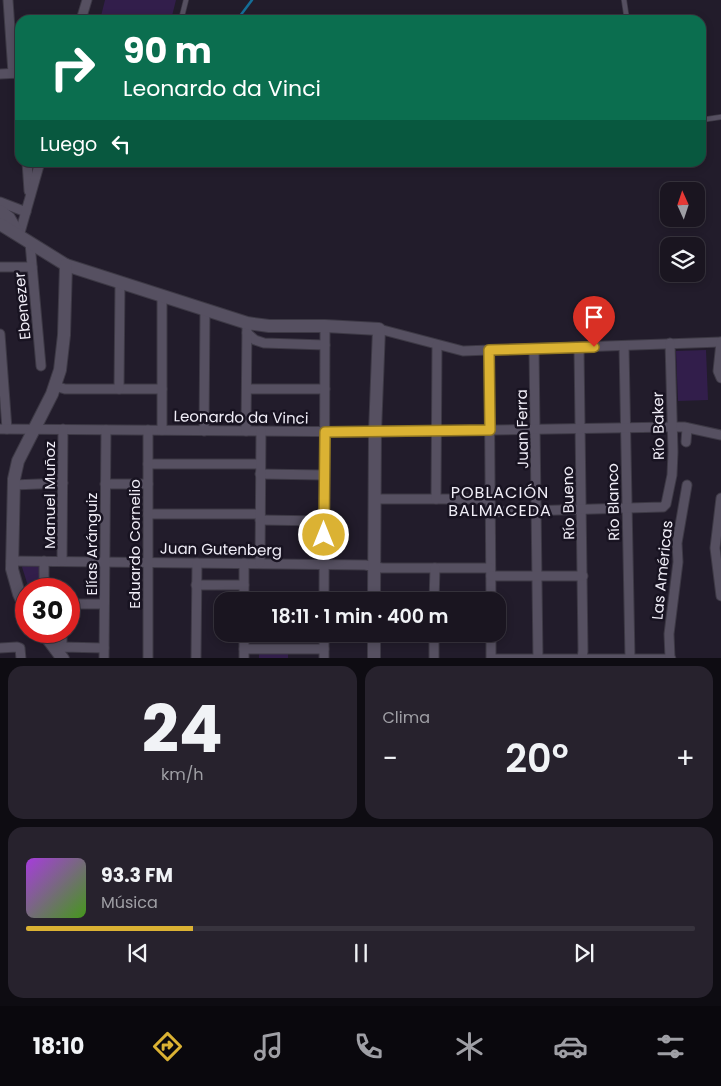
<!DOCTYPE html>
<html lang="es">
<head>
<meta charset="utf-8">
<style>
  :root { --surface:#1a1520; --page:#27222d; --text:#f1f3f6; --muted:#9f9fa5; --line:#38343e; --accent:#dbb233 }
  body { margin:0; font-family:Poppins,sans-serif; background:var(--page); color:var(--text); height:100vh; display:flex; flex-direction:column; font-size:19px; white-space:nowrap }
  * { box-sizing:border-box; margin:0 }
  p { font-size:16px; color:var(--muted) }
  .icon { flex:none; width:28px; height:28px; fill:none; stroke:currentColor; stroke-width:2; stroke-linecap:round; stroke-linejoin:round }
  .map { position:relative; height:658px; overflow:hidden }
  .sheet { display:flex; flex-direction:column; gap:8px; padding:8px; background:#0e0c12; flex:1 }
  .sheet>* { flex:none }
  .banner { position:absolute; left:15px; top:15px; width:691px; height:152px; border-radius:15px; box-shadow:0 2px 8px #0003,0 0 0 1px var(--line); background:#0b6e4f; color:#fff; overflow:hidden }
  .needle { width:32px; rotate:357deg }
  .fabs { position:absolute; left:660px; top:182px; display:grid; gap:10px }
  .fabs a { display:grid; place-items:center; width:45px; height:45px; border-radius:10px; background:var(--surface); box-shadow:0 2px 8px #0003,0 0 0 1px var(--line); font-size:25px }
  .speed { position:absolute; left:15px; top:578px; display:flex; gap:10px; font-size:25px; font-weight:700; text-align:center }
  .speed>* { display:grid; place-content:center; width:65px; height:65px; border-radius:50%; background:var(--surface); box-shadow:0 2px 8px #0003,0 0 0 1px var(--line); line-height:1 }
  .speed .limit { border:8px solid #d22; background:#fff; color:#111 }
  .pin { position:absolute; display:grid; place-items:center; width:42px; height:42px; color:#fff; margin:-51px -21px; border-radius:50% 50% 50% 0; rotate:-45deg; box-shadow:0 0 5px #0007 }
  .pin .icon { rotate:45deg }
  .me { position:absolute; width:55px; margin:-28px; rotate:0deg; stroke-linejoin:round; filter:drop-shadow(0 0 4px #0008) }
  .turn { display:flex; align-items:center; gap:18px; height:105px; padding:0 25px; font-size:22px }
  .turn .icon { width:65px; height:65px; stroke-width:2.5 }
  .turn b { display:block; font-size:35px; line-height:42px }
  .then { display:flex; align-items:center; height:48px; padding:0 25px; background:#0003; gap:10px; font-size:19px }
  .big { font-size:38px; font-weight:600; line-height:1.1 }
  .sheet .widget { flex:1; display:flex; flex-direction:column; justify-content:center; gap:8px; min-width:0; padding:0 18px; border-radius:15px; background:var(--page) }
  .sheet .dial { align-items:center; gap:0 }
  .dial b { font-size:65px; line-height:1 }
  .song { display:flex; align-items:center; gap:15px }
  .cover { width:60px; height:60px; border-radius:8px; background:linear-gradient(135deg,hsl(280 70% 55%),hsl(100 70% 35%)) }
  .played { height:5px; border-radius:2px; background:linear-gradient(90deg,var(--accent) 25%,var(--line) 25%) }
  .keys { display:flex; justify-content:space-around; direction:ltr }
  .heat { display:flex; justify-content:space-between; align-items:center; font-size:28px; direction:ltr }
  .sheet .tiles { flex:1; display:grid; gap:8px; grid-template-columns:1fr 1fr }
  .widget:last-child { grid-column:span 2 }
  .trip { position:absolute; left:214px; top:592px; width:292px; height:50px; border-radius:15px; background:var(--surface); box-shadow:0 2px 8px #0003,0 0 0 1px var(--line); font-weight:600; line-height:50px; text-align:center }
  .dock { display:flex; height:80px; justify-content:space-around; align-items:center; background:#0a080d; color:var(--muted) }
  .dock .icon { width:35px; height:35px }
  .dock .selected { color:var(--accent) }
  .dock b { font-size:22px; color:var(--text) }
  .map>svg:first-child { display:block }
  .green { fill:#321e4b }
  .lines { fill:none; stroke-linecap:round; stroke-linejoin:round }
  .stream { stroke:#156e98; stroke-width:2.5 }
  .lane-casing { stroke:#3d3945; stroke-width:6 }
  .street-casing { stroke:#3d3945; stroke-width:11 }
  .secondary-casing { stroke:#3d3945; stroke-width:14 }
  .lane { stroke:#565061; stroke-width:4.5 }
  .street { stroke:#565061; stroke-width:9 }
  .secondary { stroke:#565061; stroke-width:12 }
  .route-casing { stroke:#8e7421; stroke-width:12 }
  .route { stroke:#dbb233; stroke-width:9 }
  .labels { text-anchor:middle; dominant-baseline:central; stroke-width:5; stroke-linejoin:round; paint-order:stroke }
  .street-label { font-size:15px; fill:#efecf6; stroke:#181321 }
  .neighbourhood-label { font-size:16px; letter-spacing:1px; fill:#efecf6; stroke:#181321 }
</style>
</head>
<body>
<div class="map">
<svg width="721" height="659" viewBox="0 0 721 659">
  <rect width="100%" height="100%" fill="#221c2b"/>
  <g class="green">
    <path d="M105,0H176L171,20H100Z"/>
    <path d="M706,350L708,400L678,401L676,351Z"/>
    <path d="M24,563L42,564L41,589H29L22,567Z"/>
    <path d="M288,652V658H259V653Z"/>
  </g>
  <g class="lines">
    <path class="stream" d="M237,20L252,0"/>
    <defs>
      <g id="lane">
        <path d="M624,0L627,20"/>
        <path d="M181,20L186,0"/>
        <path d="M701,120L721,117"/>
      </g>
      <g id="street">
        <path d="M8,0L13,73"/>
        <path d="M81,20L87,0"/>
        <path d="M0,74L20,73"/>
        <path d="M27,162L29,191"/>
        <path d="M0,202L26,212"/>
        <path d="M19,236L40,162"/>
        <path d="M30,243L41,366"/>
        <path d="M0,267H32"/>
        <path d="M379,329L463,351L721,342"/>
        <path d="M247,333L255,340L264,343L325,345"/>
        <path d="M0,334L7,429"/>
        <path d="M721,342L718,371L721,378"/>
        <path d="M624,346L630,658"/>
        <path d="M579,348L583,651L582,659"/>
        <path d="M534,349L538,659"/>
        <path d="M489,350L491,601"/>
        <path d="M55,386L65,389H162"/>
        <path d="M119,389L120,282"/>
        <path d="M247,389H325"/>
        <path d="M0,429L375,432L671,427H684L721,435"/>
        <path d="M162,430V296"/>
        <path d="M204,431L205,309"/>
        <path d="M246,431L247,323"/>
        <path d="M686,442L687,428"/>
        <path d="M148,464H260"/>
        <path d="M260,474L324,475"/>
        <path d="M105,484H148"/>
        <path d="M13,485L63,483"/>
        <path d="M721,498L715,548L721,596"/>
        <path d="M375,499H490"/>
        <path d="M436,499L437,345"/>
        <path d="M490,512L663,507L666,504L672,475L673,452L670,343"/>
        <path d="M148,514H260"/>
        <path d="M260,520L324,521"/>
        <path d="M11,561L365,565L382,568H490"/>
        <path d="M62,561L63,429"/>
        <path d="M244,563V601"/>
        <path d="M260,563L261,431"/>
        <path d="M491,576H583"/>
        <path d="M196,585H244"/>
        <path d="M44,589V561"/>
        <path d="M324,601L325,326"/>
        <path d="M434,601L435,568"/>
        <path d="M69,604H104"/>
        <path d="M244,634V659"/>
        <path d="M491,634V659H671"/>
        <path d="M62,647V631"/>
        <path d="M0,648L17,647L20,648L21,659"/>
        <path d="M244,649H324"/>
        <path d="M57,651L62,647L104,648"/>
        <path d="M670,658L669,634L678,562L677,543L687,485"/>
        <path d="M104,659L106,430"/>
        <path d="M148,659V430"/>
        <path d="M196,659L197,563"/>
        <path d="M324,659V634"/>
        <path d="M434,659V634"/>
      </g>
      <g id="secondary">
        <path d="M0,211L9,218L18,234"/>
        <path d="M0,224L66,265L247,323L269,326H325L379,329L375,432L374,601"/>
        <path d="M26,609L19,594L12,569L14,479L18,461L52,394L60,370L64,335L66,265"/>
        <path d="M42,631L63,659"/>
        <path d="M374,659V634"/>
      </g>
    </defs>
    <use href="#lane" class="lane-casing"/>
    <use href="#street" class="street-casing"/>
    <use href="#secondary" class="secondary-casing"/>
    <use href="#lane" class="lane"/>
    <use href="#street" class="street"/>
    <use href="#secondary" class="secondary"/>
  </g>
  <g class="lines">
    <defs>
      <path id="route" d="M324,535L325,432L490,430L489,350L594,347"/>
    </defs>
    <use href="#route" class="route-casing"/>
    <use href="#route" class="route"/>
  </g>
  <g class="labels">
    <g class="street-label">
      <text transform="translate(22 306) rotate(-95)">Ebenezer</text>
      <text transform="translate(241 417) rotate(1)">Leonardo da Vinci</text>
      <text transform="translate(658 426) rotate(-91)">Río Baker</text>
      <text transform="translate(522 429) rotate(-91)">Juan Ferra</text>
      <text transform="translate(49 495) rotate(-90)">Manuel Muñoz</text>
      <text transform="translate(613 502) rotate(-91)">Río Blanco</text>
      <text transform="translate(568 503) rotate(-91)">Río Bueno</text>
      <text transform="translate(91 544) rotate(-90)">Elías Aránguiz</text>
      <text transform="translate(134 544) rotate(-90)">Eduardo Cornelio</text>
      <text transform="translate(221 549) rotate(1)">Juan Gutenberg</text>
      <text transform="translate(662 570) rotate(-84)">Las Américas</text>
    </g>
    <g class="neighbourhood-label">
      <text x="500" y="492">POBLACIÓN<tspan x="500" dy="18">BALMACEDA</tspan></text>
    </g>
  </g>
</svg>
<div class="fabs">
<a><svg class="needle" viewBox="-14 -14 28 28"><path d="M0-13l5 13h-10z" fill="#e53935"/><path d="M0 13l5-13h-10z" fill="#9f9fa5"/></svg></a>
<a><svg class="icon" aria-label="layers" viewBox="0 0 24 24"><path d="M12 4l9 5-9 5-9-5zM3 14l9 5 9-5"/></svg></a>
</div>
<div class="speed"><div class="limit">30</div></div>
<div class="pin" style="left:594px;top:347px;background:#d93025"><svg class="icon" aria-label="arrive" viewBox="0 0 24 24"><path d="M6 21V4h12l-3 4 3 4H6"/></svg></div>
<svg class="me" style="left:324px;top:535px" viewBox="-20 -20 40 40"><circle r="17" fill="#dbb233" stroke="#fff" stroke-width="3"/><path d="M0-11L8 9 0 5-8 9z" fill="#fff"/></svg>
<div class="trip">18:11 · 1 min · 400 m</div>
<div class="banner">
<div class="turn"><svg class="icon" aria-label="right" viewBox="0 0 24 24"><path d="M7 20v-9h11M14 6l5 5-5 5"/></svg><div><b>90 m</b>Leonardo da Vinci</div></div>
<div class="then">Luego<svg class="icon" aria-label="left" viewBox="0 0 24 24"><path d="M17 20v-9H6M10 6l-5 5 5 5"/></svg></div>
</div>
</div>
<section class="sheet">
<div class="tiles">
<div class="widget dial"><b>24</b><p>km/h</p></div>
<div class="widget"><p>Clima</p>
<div class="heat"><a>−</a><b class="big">20°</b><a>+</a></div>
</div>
<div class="widget">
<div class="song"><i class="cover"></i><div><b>93.3 FM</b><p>Música</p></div></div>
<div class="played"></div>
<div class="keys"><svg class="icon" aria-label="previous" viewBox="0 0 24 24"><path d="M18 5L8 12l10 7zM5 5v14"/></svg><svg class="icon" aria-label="pause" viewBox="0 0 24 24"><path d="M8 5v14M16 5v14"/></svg><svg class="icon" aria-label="next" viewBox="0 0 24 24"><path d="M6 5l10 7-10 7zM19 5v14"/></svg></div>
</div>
</div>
</section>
<nav class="dock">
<b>18:10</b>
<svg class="icon selected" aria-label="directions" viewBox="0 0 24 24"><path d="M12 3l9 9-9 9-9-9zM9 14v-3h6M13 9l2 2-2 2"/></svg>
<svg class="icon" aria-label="music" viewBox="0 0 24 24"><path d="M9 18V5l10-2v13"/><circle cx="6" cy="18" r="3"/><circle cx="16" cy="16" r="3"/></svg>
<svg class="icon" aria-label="phone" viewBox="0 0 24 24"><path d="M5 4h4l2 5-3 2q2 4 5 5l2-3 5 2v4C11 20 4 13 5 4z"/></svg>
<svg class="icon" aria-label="climate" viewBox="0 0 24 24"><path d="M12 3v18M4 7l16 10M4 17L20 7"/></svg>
<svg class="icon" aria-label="car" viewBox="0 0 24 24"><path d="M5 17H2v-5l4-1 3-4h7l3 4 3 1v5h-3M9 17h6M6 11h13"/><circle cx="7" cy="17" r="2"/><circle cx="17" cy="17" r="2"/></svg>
<svg class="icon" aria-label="filters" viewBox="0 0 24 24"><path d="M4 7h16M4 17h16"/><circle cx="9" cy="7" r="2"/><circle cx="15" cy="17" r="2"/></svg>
</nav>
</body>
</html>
